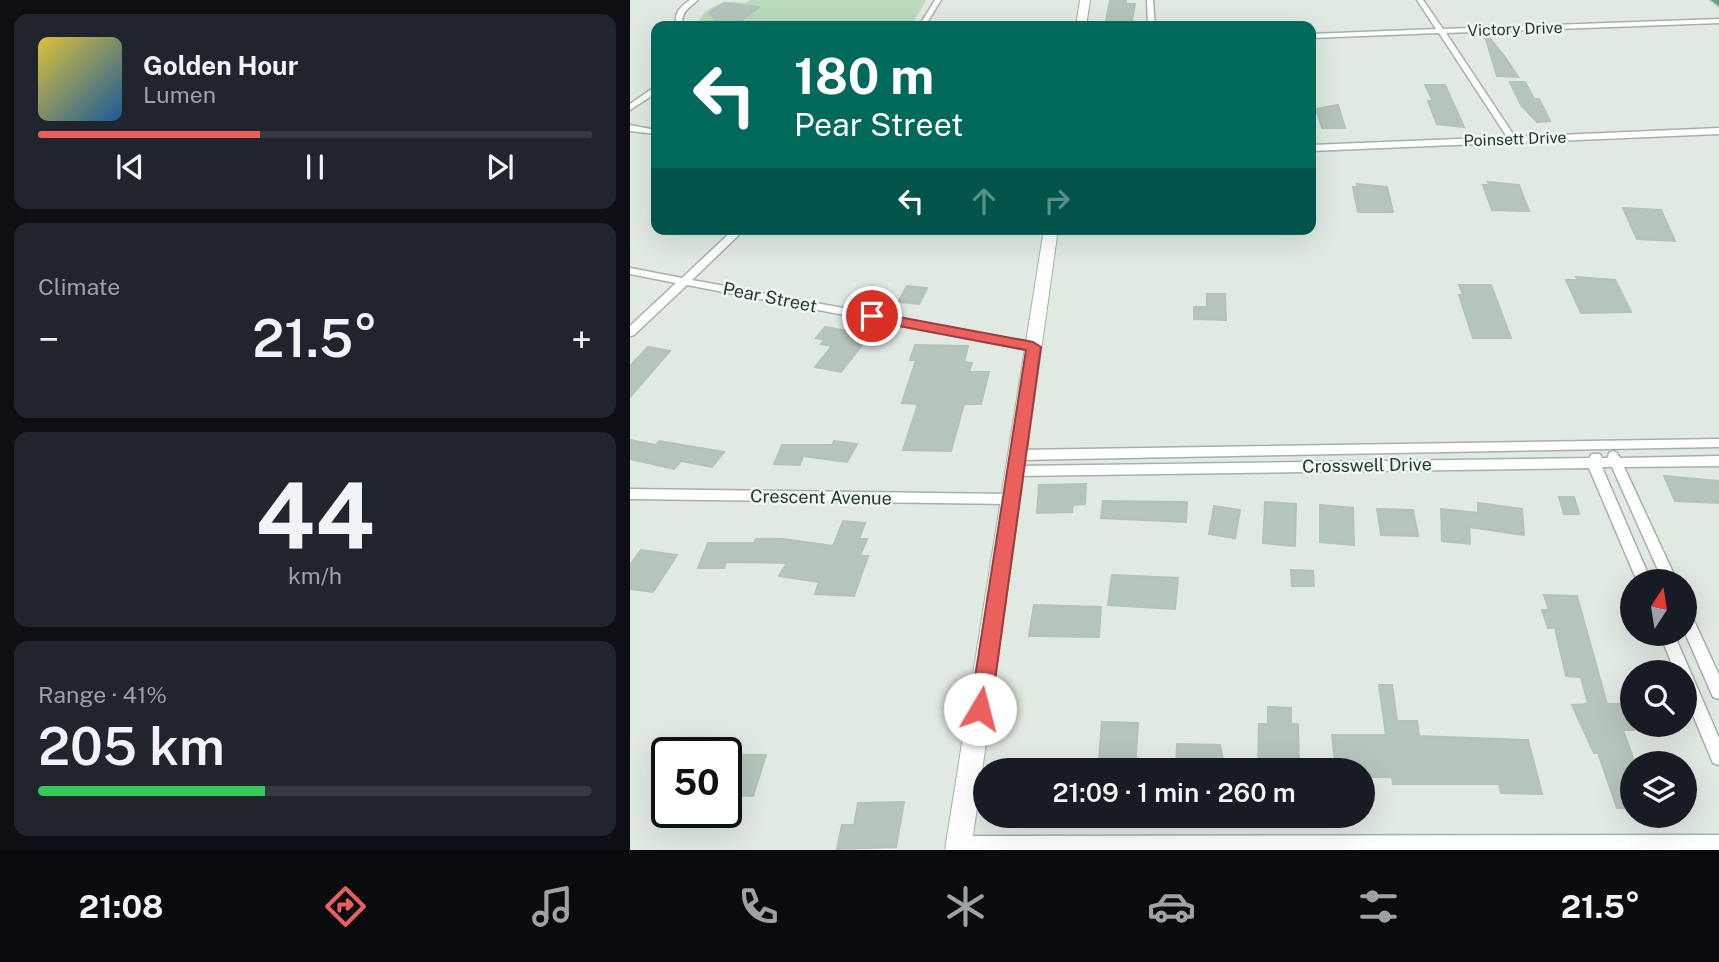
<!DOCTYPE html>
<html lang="en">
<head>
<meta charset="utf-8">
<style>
  :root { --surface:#171b24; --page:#20242c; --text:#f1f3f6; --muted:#9ea1a6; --line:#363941; --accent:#eb605d }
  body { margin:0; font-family:"Public Sans",sans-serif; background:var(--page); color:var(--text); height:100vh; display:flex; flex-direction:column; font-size:26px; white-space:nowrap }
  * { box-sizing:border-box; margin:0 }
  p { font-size:23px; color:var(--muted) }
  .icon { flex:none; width:38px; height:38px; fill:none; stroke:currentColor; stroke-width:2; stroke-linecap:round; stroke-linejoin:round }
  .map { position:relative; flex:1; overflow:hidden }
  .sheet { display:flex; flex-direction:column; gap:14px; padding:14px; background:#0d0f14; width:630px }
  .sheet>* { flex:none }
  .hud { position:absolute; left:21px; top:21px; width:665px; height:214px; border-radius:14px; box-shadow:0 7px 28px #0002; background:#00695c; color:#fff; overflow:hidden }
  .needle { width:46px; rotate:12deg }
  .controls { position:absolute; left:990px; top:569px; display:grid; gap:14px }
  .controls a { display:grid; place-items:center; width:77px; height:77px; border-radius:50%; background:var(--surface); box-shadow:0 7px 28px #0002; font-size:35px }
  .speed { position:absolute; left:21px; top:737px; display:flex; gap:14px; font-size:35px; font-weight:700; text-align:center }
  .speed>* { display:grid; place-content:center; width:91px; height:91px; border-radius:50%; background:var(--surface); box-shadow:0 7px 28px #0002; line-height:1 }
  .speed .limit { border:4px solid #111; border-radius:10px; background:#fff; color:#111 }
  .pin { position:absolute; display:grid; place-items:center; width:60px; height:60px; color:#fff; margin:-30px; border:4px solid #fff; border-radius:50%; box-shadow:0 2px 7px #0007 }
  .me { position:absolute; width:77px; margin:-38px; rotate:8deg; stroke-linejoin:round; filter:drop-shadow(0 0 5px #0008) }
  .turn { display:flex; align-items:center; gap:24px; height:147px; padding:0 28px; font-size:32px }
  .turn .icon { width:91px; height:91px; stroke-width:2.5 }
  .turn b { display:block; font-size:49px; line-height:60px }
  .lanes { display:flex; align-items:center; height:66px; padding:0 28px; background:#0003; justify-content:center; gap:35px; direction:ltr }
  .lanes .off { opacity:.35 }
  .big { font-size:52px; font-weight:600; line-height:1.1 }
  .sheet .tile { flex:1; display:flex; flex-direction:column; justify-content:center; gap:10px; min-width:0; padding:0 24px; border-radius:14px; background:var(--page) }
  .sheet .dial { align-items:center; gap:0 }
  .dial b { font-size:91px; line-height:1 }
  .song { display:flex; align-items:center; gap:21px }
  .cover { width:84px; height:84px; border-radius:10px; background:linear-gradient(135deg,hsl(50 70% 55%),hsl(210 70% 35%)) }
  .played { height:7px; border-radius:4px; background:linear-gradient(90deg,var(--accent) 40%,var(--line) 40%) }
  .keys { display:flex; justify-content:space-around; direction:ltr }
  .heat { display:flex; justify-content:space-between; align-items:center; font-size:38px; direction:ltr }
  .charge { height:10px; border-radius:5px; background:linear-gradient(90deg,#34c759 41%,var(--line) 0) }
  .trip { position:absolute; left:343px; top:758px; width:402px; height:70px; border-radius:35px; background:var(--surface); box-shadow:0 7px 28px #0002; font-weight:600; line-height:70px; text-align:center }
  .tabs { display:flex; height:112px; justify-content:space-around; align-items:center; background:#090b0e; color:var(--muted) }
  .tabs .icon { width:49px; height:49px }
  .tabs .on { color:var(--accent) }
  .tabs b { font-size:32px; color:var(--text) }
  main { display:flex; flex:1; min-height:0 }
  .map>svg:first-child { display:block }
  .green { fill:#b9dbbb }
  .building { fill:#b5c5bc; stroke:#b3c3b9; stroke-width:2 }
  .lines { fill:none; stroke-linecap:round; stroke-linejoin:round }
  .street-casing { stroke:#a3b2a9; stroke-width:3 }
  .secondary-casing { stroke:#9fb5a9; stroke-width:2 }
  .primary-casing { stroke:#bcc4c0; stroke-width:3 }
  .street { fill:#fff; fill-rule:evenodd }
  .secondary { fill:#fff; fill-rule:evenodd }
  .primary { fill:#669e83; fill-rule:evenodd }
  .route { fill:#eb605d; stroke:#993e3c; stroke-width:2 }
  .labels { text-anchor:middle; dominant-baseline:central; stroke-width:5; stroke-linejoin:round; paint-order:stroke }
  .far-street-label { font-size:16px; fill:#213a2e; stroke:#f0f7f2 }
  .street-label { font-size:18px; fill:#213a2e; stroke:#f0f7f2 }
</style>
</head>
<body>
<main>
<section class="sheet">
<div class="tile">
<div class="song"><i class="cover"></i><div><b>Golden Hour</b><p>Lumen</p></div></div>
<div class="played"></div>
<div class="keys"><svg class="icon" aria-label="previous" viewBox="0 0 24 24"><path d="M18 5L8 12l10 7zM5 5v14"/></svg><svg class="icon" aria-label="pause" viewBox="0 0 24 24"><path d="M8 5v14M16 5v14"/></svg><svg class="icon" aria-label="next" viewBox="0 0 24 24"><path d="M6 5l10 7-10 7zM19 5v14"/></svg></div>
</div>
<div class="tile"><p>Climate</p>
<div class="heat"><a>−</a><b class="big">21.5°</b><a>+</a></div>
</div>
<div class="tile dial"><b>44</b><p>km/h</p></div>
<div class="tile"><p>Range · 41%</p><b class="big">205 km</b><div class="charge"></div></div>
</section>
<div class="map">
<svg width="1089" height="850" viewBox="0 0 1089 850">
  <rect width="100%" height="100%" fill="#e0eae3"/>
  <path class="green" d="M121,0H296L281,26H68C68,15 82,6 92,3C102,0 110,6 121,0Z"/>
  <g class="building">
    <path d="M480,0H496V4H505L501,26H475Z"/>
    <path d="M94,3L129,7L104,26H92L79,13Z"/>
    <path d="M857,35L875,57L888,77L867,76L855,36Z"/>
    <path d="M880,82H895L904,99H909L920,121L907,122L891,105Z"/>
    <path d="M795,85H815L834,127L807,124L798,101H803Z"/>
    <path d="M708,105L715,128H692L686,109Z"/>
    <path d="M858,182L889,185L899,211L862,210L853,185H859Z"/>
    <path d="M727,184L757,187L763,212H728L723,187H728Z"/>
    <path d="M993,208L1031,210L1045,241L1007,239Z"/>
    <path d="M946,277L985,280L1001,312L951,313L936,280H948Z"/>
    <path d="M829,285H861L881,338H843L829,295H833Z"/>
    <path d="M277,286L297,288L289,304L268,302Z"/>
    <path d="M577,294H595L596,320L564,319V307H577Z"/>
    <path d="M195,327L240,335L211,372L185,367L202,346L191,344L195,340L186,338Z"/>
    <path d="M285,345L338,346L334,362L342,363L339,372H359L351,404H334L321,451L273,450L288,404L272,403L286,360H280Z"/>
    <path d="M18,347L40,351L0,397V366Z"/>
    <path d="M0,440L26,445L29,441L94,452L82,467L51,461L44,469L0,459Z"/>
    <path d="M204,441L227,444L217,462L173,456L170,465L144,464L152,445H202Z"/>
    <path d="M1034,476L1089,481V503L1045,501Z"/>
    <path d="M456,484L455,504L443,505L442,512L407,513L409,485Z"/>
    <path d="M929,497H944L949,514H934Z"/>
    <path d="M473,501L557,502L556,522L471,518Z"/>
    <path d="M635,502L666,504L665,546L633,543Z"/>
    <path d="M848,503L892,509L894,535L839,527L840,544L812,541L811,509L848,513Z"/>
    <path d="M690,505L723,508L724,545L690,542Z"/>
    <path d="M584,506L610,510L605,538L579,534Z"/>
    <path d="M747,509L783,510L788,536L751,535Z"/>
    <path d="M213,521L235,523L229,539H237L230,556H238L224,596L185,594L189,582L149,576L157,563L96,562L94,568H68L78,543H124L126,539H153L203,546Z"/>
    <path d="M11,550L47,555L23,592L0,589V565Z"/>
    <path d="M661,570L683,571L684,586H662Z"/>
    <path d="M482,575L548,578L545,609L478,605Z"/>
    <path d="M914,595L947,596L977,704H994L1004,730H993L1003,758V808H987L968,753H964L942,705L958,704L951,677L936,676L925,628H918L912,610H919Z"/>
    <path d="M404,605L471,607L469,637L399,636Z"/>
    <path d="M749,685H762L767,721H787L789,736L898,740L912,794L871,793L869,784H763L762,777H733V770H706L702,735H756Z"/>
    <path d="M638,707L661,708V724H668L669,770H628L629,724H638Z"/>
    <path d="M472,722L508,723L505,770H468Z"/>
    <path d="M547,744L590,745L595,770H546Z"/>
    <path d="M96,755H136L123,796L96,795Z"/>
    <path d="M274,802L266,847L207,849L212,825H224L228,803Z"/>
  </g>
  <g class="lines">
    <defs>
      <g id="street">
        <path d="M60,0H68C59,8 50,12 53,26H47C43,13 50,7 60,0Z"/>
        <path d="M305,0H311L295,26H289Z"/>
        <path d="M517,0H523L525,26H518Z"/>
        <path d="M787,0H793L813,29L1089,19V23L816,33L885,137L1089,128V134L681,151V145L877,137L809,33L681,38V34L806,29Z"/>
        <path d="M23,88H26V93L0,110V104Z"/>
        <path d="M0,125L26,130V134L0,131Z"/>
        <path d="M104,229H115L62,280L403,343L409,347L403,351L57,285L4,335L0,336V326L46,283L0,274V268L52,278Z"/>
        <path d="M1089,439V447L388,460L384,458L382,455L384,452L388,450Z"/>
        <path d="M983,451L987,453L990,458L1089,456V466L994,467L1047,581H1033L982,467H972L1021,581H1007L959,468L385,476L380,474L379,471L380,468L385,466L959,458L962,454H970L972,458H978L979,453Z"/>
        <path d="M0,489L381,494L386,495L388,499L386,503L381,504L0,499Z"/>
        <path d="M1055,610L1060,612L1089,675V699L1083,697L1055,633Z"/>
        <path d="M1030,634H1044L1089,738V765L1083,763L1055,696V672H1045Z"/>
        <path d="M1089,835V850H322L320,845L323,839L329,836Z"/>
      </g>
      <g id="secondary">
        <path d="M450,0H460L456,26H446Z"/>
        <path d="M414,229H428L341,850H315Z"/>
      </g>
      <path id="primary" d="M1081,0H1089V6Z"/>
    </defs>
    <use href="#street" class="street-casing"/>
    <use href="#secondary" class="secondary-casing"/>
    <use href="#primary" class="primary-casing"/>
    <use href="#street" class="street"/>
    <use href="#secondary" class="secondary"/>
    <use href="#primary" class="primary"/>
  </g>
  <path class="route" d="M242,312L403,342L411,347L361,709L358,716L350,719L343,716L340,709L396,350L237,320V313Z"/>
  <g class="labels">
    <g class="far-street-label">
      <text transform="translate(885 29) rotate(-2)">Victory Drive</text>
      <text transform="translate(885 139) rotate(-2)">Poinsett Drive</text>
    </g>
    <g class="street-label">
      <text transform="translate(140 297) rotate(11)">Pear Street</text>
      <text transform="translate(737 465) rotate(-1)">Crosswell Drive</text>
      <text transform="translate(191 497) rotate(1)">Crescent Avenue</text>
    </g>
  </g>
</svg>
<div class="controls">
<a><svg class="needle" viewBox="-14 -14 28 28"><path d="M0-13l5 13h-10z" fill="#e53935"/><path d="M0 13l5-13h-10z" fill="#9ea1a6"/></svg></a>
<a><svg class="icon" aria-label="search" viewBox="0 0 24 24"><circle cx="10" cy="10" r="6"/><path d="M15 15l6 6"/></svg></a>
<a><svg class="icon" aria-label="layers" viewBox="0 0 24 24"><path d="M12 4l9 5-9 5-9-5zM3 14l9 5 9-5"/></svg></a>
</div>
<div class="speed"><div class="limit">50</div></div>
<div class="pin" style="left:242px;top:316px;background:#d93025"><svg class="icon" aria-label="arrive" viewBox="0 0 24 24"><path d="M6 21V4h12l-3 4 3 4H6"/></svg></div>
<svg class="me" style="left:350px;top:709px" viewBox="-20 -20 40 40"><circle r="19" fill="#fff"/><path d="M0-13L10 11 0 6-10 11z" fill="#eb605d"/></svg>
<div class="trip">21:09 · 1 min · 260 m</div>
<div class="hud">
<div class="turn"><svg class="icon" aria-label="left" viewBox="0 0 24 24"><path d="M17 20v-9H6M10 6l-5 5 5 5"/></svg><div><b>180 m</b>Pear Street</div></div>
<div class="lanes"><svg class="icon" aria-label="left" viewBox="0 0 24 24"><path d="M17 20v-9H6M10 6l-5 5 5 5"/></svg><svg class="icon off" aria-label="ahead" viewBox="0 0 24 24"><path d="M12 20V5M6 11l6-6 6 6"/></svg><svg class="icon off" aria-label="right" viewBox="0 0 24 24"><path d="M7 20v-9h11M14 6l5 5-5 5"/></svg></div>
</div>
</div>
</main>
<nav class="tabs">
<b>21:08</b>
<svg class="icon on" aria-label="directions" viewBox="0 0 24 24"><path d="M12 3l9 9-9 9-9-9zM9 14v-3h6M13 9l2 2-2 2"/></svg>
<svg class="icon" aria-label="music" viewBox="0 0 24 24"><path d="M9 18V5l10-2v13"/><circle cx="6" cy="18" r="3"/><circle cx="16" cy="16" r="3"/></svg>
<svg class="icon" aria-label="phone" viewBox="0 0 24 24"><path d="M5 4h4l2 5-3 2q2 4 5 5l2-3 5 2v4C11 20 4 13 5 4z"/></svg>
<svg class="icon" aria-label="climate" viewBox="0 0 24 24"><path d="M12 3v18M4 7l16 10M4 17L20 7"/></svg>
<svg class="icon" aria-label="car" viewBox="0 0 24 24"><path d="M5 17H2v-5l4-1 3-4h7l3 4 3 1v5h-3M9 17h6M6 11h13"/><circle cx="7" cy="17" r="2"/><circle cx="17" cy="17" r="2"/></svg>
<svg class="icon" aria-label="filters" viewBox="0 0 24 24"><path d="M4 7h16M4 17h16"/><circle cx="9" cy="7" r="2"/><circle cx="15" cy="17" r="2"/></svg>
<b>21.5°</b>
</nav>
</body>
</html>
